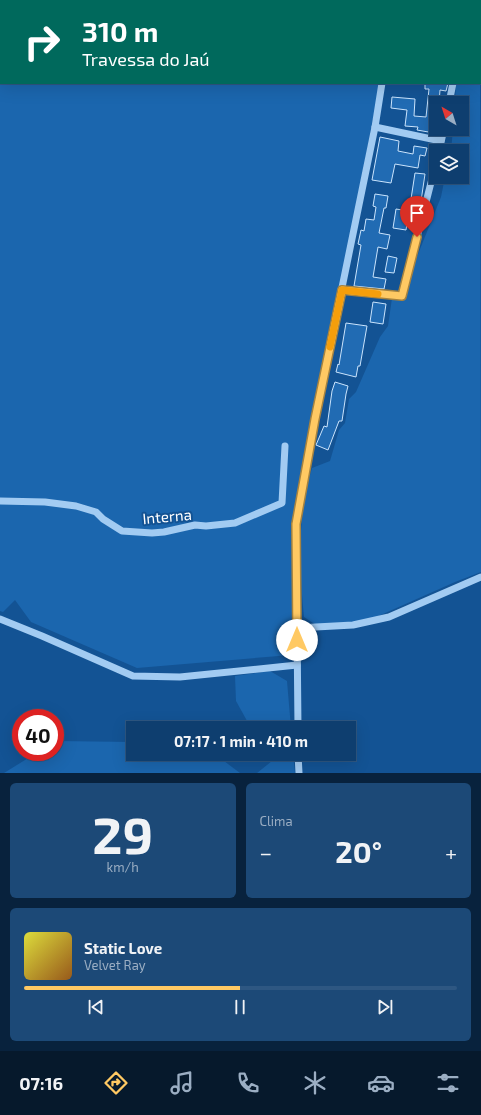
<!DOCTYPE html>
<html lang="pt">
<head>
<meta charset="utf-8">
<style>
  :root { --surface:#0e3e6f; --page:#1c4977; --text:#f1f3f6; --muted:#9baec3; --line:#2e5782; --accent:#ffc963 }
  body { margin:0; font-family:"Exo 2",sans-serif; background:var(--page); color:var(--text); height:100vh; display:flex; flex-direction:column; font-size:15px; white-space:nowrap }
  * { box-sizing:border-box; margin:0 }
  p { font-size:13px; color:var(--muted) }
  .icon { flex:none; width:22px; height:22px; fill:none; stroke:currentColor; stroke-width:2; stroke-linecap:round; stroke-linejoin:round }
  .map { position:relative; height:773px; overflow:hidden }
  .sheet { display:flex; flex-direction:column; gap:10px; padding:10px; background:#08223d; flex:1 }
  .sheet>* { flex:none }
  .hud { position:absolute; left:0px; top:0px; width:481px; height:84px; box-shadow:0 4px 16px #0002,0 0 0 1px var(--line); background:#00695c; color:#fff; overflow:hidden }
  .needle { width:26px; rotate:321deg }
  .tools { position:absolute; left:429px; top:96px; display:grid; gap:8px }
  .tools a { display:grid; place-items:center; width:40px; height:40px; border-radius:0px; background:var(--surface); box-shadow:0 4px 16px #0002,0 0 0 1px var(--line); font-size:20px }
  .speed { position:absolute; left:12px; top:709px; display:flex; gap:8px; font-size:20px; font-weight:700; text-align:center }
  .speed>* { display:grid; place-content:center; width:52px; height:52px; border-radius:50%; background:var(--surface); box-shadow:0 4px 16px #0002,0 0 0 1px var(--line); line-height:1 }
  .speed .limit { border:6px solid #d22; background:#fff; color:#111 }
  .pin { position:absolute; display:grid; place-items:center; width:34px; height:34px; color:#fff; margin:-41px -17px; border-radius:50% 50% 50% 0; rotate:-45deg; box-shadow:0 0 4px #0007 }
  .pin .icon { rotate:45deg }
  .me { position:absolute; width:44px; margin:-22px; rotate:0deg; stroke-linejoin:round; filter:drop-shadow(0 0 3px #0008) }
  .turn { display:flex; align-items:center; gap:14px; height:84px; padding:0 16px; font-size:18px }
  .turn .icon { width:52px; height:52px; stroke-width:2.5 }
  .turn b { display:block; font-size:28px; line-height:34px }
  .big { font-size:30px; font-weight:700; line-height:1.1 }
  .sheet .card { flex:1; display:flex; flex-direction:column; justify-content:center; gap:6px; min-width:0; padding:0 14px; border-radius:6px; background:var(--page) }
  .sheet .dial { align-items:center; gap:0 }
  .dial b { font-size:52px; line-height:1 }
  .song { display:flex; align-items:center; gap:12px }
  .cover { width:48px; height:48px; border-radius:6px; background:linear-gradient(135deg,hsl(60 70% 55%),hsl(30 70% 35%)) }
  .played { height:4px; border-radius:2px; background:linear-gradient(90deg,var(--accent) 50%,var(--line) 50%) }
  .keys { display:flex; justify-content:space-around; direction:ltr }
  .heat { display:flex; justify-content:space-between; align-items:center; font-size:22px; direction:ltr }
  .sheet .tiles { flex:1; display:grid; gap:10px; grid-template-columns:1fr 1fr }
  .card:last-child { grid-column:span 2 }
  .trip { position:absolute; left:126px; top:721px; width:230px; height:40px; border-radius:0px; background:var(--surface); box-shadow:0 4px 16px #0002,0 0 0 1px var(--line); font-weight:700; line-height:40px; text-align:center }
  .menu { display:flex; height:64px; justify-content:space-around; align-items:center; background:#06192c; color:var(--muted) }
  .menu .icon { width:28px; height:28px }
  .menu .selected { color:var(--accent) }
  .menu b { font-size:18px; color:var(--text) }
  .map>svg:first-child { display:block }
  .green { fill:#1b66ae }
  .building { fill:#216bb3; stroke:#cae4fd }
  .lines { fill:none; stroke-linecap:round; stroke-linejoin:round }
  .minor { stroke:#a2cbf2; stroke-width:7 }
  .route-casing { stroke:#a68340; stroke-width:10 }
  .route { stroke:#ffc963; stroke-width:7 }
  .slow { stroke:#f59e0b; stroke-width:7 }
  .labels { text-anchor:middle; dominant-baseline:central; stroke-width:4; stroke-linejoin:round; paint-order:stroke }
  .street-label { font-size:15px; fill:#fff; stroke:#135394 }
</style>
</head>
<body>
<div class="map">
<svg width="481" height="773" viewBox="0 0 481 773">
  <rect width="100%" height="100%" fill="#135394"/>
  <g class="green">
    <path d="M0,0H395L1,1V83H380L294,523L291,655L137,668L31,622L15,600L3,612L0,611Z"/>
    <path d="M480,68L481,572L455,582L374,618L339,625H316L304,617C299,567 297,516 312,468L330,461L339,430L345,423L349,399L356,392L380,337L388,326L392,298L406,299L412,269L441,197L445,177H462V151H451L453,129H462V103H455L456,83H480Z"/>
    <path d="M270,671L287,681L291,728H251L236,701L235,676Z"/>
    <path d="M55,741L133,742V754H211L216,755L240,773H4L38,752H55Z"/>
    <path d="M272,754H293L295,773H257L272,761Z"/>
  </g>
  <g class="building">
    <path d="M425,83H448L446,91L440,90L439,103H436V119L434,133L417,130L418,127L405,126L407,110L391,108L392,97L415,99L414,116L426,117L429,89H425Z"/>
    <path d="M380,137L399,141L398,151L413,154L414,146L427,148L425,156L420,155L418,168L395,164L391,183L372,180Z"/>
    <path d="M415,173L425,174L421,201L411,199Z"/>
    <path d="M375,194L388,196L386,208H384L379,233L390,235L387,249L378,247L373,277L386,279L384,289L354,286L361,245L358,244L361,230L364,231L366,219L374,220L376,207L373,206Z"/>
    <path d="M396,209L409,211L406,230L393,228Z"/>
    <path d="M388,256L397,258L394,273L385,272Z"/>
    <path d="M373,302L386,304L383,324L370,322Z"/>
    <path d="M346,323L367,326L360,366H358L356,377L336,372L338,364L339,365Z"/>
    <path d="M335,382L348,386L346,394L342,421H339L328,450L316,445L324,426L327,427L332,391Z"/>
  </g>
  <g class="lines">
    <g class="minor">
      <path d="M396,1V0"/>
      <path d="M469,1L470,0"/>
      <path d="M449,103L453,83"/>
      <path d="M375,127L441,141"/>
      <path d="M439,151L444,129"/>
      <path d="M341,290L402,296L436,163"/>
      <path d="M0,501L45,502L76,506L96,512L103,519L122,531L152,533L164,532L195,525L206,526L235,523L282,503L285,446"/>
      <path d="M0,619L42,636L133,676L180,677L297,665"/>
      <path d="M297,628L353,625L389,617L481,577"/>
      <path d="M298,728L296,524L315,419L375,127L382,83"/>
      <path d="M298,754L299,773"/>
    </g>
  </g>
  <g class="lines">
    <defs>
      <path id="route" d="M297,640L296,524L315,419L342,290L402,296L417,237"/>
    </defs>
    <use href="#route" class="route-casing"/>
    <use href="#route" class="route"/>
    <path class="slow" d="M330,347L342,290L378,294"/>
  </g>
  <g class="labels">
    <g class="street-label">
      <text transform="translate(167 516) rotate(-5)">Interna</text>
    </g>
  </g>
</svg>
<div class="tools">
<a><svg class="needle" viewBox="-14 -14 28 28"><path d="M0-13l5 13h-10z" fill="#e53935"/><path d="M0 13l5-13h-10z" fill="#9baec3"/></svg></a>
<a><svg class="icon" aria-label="layers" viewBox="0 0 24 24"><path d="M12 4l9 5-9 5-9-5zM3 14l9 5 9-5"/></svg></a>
</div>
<div class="speed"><div class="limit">40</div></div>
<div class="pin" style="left:417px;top:237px;background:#d93025"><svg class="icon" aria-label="arrive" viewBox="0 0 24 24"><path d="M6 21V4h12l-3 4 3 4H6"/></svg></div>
<svg class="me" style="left:297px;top:640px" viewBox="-20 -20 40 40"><circle r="19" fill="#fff"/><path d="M0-13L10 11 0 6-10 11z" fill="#ffc963"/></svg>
<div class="trip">07:17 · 1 min · 410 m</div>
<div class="hud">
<div class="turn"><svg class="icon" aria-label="right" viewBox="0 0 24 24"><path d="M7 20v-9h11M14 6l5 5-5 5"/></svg><div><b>310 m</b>Travessa do Jaú</div></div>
</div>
</div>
<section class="sheet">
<div class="tiles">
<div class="card dial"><b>29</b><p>km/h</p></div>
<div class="card"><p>Clima</p>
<div class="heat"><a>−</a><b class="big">20°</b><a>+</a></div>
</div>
<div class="card">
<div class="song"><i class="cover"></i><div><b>Static Love</b><p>Velvet Ray</p></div></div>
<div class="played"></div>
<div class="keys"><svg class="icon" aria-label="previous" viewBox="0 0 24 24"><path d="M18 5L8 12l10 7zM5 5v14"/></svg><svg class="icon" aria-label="pause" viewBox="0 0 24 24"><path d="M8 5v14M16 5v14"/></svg><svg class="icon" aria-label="next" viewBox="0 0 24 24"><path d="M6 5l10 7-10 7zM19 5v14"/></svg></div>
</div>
</div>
</section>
<nav class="menu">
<b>07:16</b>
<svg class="icon selected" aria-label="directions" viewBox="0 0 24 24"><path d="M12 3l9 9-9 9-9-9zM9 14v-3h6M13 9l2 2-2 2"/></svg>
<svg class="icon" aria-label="music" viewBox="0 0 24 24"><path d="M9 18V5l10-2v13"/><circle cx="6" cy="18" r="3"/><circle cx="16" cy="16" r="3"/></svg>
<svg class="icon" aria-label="phone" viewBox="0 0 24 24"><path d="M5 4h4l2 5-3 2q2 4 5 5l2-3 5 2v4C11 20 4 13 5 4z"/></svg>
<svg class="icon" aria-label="climate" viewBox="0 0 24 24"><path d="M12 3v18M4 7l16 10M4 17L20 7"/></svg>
<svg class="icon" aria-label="car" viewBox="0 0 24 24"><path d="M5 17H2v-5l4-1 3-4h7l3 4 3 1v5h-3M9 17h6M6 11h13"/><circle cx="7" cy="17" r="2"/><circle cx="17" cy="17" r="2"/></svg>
<svg class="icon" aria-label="filters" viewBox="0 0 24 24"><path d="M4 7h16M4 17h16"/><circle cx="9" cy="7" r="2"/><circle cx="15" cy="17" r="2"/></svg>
</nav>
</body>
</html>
